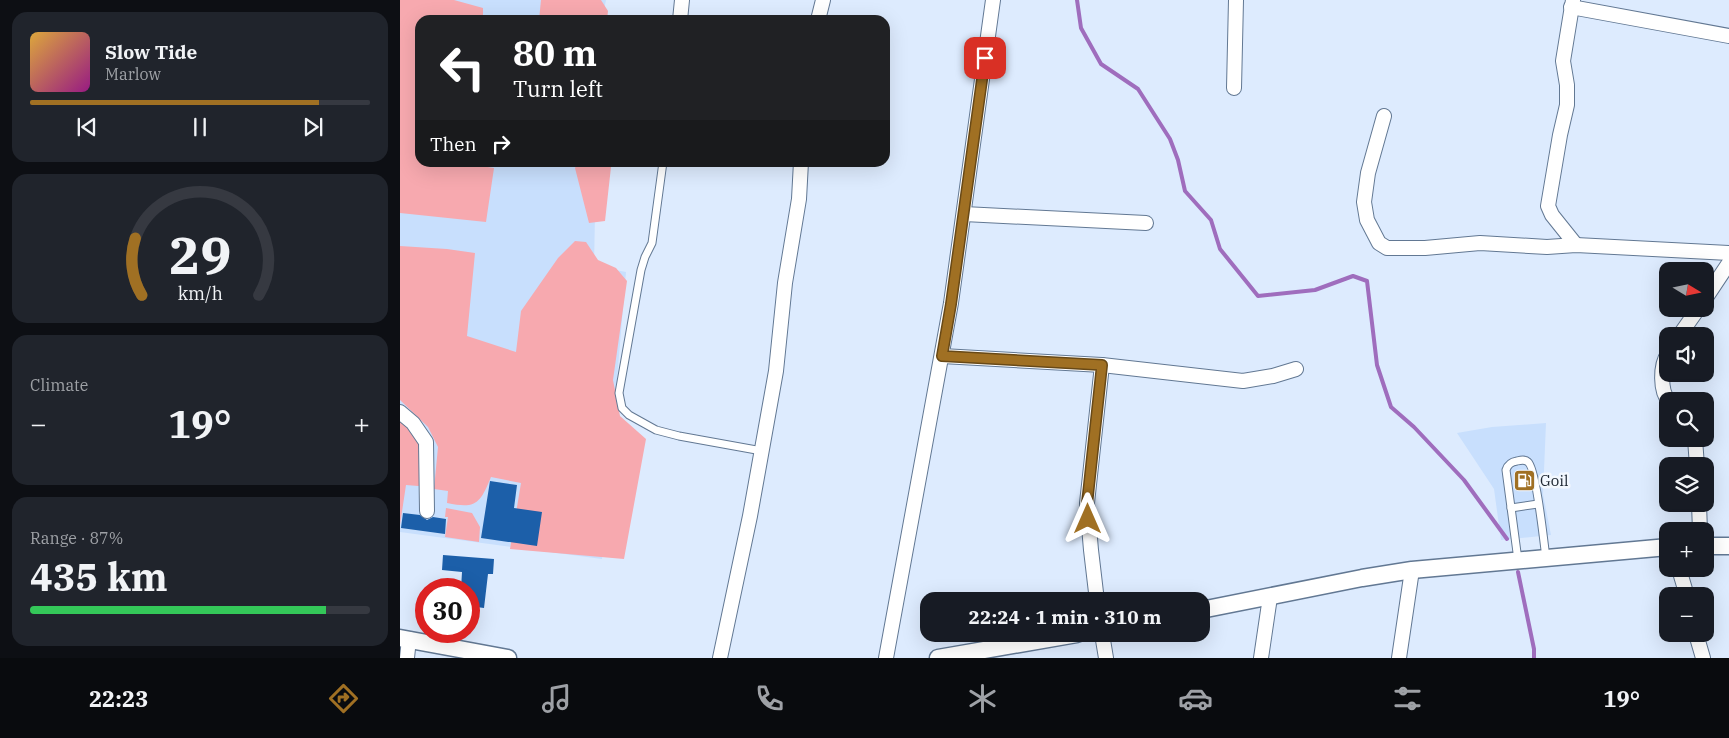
<!DOCTYPE html>
<html lang="en">
<head>
<meta charset="utf-8">
<style>
  :root { --surface:#171b24; --page:#20242c; --text:#f1f3f6; --muted:#9ea1a6; --line:#363941; --accent:#a07023 }
  body { margin:0; font-family:"IBM Plex Serif",serif; background:var(--page); color:var(--text); height:100vh; display:flex; flex-direction:column; font-size:19px; white-space:nowrap }
  * { box-sizing:border-box; margin:0 }
  p { font-size:16px; color:var(--muted) }
  .icon { flex:none; width:28px; height:28px; fill:none; stroke:currentColor; stroke-width:2; stroke-linecap:round; stroke-linejoin:round }
  .map { position:relative; flex:1; overflow:hidden }
  .details { display:flex; flex-direction:column; gap:12px; padding:12px; background:#0d0f14; width:400px }
  .details>* { flex:none }
  .banner { position:absolute; left:15px; top:15px; width:475px; height:152px; border-radius:15px; box-shadow:0 5px 20px #0002; background:#202124; color:#fff; overflow:hidden }
  .needle { width:32px; rotate:100deg }
  .tools { position:absolute; left:1259px; top:262px; display:grid; gap:10px }
  .tools a { display:grid; place-items:center; width:55px; height:55px; border-radius:10px; background:var(--surface); box-shadow:0 5px 20px #0002; font-size:25px }
  .speed { position:absolute; left:15px; top:578px; display:flex; gap:10px; font-size:25px; font-weight:700; text-align:center }
  .speed>* { display:grid; place-content:center; width:65px; height:65px; border-radius:50%; background:var(--surface); box-shadow:0 5px 20px #0002; line-height:1 }
  .speed .limit { border:8px solid #d22; background:#fff; color:#111 }
  .pin { position:absolute; display:grid; place-items:center; width:42px; height:42px; color:#fff; margin:-21px; border-radius:10px; box-shadow:0 2px 8px #0006 }
  .me { position:absolute; width:55px; margin:-28px; rotate:0deg; stroke-linejoin:round; filter:drop-shadow(0 0 4px #0008) }
  .turn { display:flex; align-items:center; gap:18px; height:105px; padding:0 15px; font-size:22px }
  .turn .icon { width:65px; height:65px; stroke-width:2.5 }
  .turn b { display:block; font-size:35px; line-height:42px }
  .then { display:flex; align-items:center; height:48px; padding:0 15px; background:#0003; gap:10px; font-size:19px }
  .big { font-size:38px; font-weight:700; line-height:1.1 }
  .details .widget { flex:1; display:flex; flex-direction:column; justify-content:center; gap:8px; min-width:0; padding:0 18px; border-radius:15px; background:var(--page) }
  .details .dial { align-items:center; gap:0 }
  .dial svg { height:130px; overflow:visible; fill:none; stroke:var(--line); stroke-width:7; stroke-linecap:round; text-anchor:middle }
  .dial text { fill:var(--text); stroke:none }
  .song { display:flex; align-items:center; gap:15px }
  .cover { width:60px; height:60px; border-radius:8px; background:linear-gradient(135deg,hsl(40 70% 55%),hsl(310 70% 35%)) }
  .played { height:5px; border-radius:2px; background:linear-gradient(90deg,var(--accent) 85%,var(--line) 85%) }
  .keys { display:flex; justify-content:space-around; direction:ltr }
  .heat { display:flex; justify-content:space-between; align-items:center; font-size:28px; direction:ltr }
  .charge { height:8px; border-radius:4px; background:linear-gradient(90deg,#34c759 87%,var(--line) 0) }
  .trip { position:absolute; left:520px; top:592px; width:290px; height:50px; border-radius:15px; background:var(--surface); box-shadow:0 5px 20px #0002; font-weight:700; line-height:50px; text-align:center }
  .tabs { display:flex; height:80px; justify-content:space-around; align-items:center; background:#090b0e; color:var(--muted) }
  .tabs .icon { width:35px; height:35px }
  .tabs .current { color:var(--accent) }
  .tabs b { font-size:22px; color:var(--text) }
  main { display:flex; flex:1; min-height:0 }
  .map>svg:first-child { display:block }
  .built { fill:#c8dffd }
  .green { fill:#f7a9af }
  .lines { fill:none; stroke-linecap:round; stroke-linejoin:round }
  .stream { stroke:#9f6dbd; stroke-width:4 }
  .building { fill:#1c5fa9 }
  .service-casing { stroke:#627893; stroke-width:9 }
  .minor-casing { stroke:#627893; stroke-width:16 }
  .tertiary-casing { stroke:#627893; stroke-width:19 }
  .service { stroke:#fff; stroke-width:7 }
  .minor { stroke:#fff; stroke-width:14 }
  .tertiary { stroke:#fff; stroke-width:16 }
  .route-casing { stroke:#684917; stroke-width:12 }
  .route { stroke:#a07023; stroke-width:9 }
  .labels { text-anchor:middle; dominant-baseline:central; stroke-width:5; stroke-linejoin:round; paint-order:stroke }
  .poi-label { font-size:15px; fill:#1b242f; stroke:#f3f8fe; text-anchor:start }
</style>
</head>
<body>
<main>
<section class="details">
<div class="widget">
<div class="song"><i class="cover"></i><div><b>Slow Tide</b><p>Marlow</p></div></div>
<div class="played"></div>
<div class="keys"><svg class="icon" aria-label="previous" viewBox="0 0 24 24"><path d="M18 5L8 12l10 7zM5 5v14"/></svg><svg class="icon" aria-label="pause" viewBox="0 0 24 24"><path d="M8 5v14M16 5v14"/></svg><svg class="icon" aria-label="next" viewBox="0 0 24 24"><path d="M6 5l10 7-10 7zM19 5v14"/></svg></div>
</div>
<div class="widget dial"><svg viewBox="0 0 100 80">
<path d="M14 69A42 42 0 1 1 86 69"/>
<path d="M14 69A42 42 0 0 1 10 34" stroke="#a07023"/>
<text x="50" y="56" font-size="32" font-weight="700">29</text>
<text x="50" y="72" font-size="11">km/h</text>
</svg></div>
<div class="widget"><p>Climate</p>
<div class="heat"><a>−</a><b class="big">19°</b><a>+</a></div>
</div>
<div class="widget"><p>Range · 87%</p><b class="big">435 km</b><div class="charge"></div></div>
</section>
<div class="map">
<svg width="1329" height="658" viewBox="0 0 1329 658">
  <rect width="100%" height="100%" fill="#ddebfe"/>
  <g class="built">
    <path d="M0,0H206L202,20H20V162L196,163L194,266L226,272L202,559L0,532Z"/>
    <path d="M1146,423L1143,494L1151,535L1101,540L1094,489L1057,433L1092,427Z"/>
  </g>
  <g class="green">
    <path d="M0,0H54L83,8V20H20V162L75,163V165L94,168L86,222L0,213Z"/>
    <path d="M141,0H201L208,11L207,20H139Z"/>
    <path d="M178,162L204,163L203,165L211,167L205,221L189,223L175,168Z"/>
    <path d="M175,241L186,242L198,260L216,268L227,281L213,380L220,416L246,439L224,559L110,549L121,483L91,477C80,504 76,509 47,503L48,491L34,489L38,447L28,427L0,400V246L47,249L75,253L67,336L116,352L121,311L158,258Z"/>
    <path d="M0,417L22,447V485L18,486L6,485L0,525Z"/>
    <path d="M46,508L72,513L80,527L79,542L45,537L48,517H45Z"/>
  </g>
  <g class="lines">
    <g class="stream">
      <path d="M677,0L681,28L701,64L738,89L770,139L778,160L785,191L811,220L820,249L858,296L915,290L953,276L967,281L977,365L991,407L1014,427L1064,480L1107,539"/>
      <path d="M1118,572L1134,649V658"/>
    </g>
  </g>
  <g class="building">
    <path d="M90,481L117,485L114,508L142,512L137,546L81,538Z"/>
    <path d="M3,513L20,515L27,520L33,517L46,519L45,534L1,528Z"/>
    <path d="M43,555L94,559L93,574H88L84,608L69,606V589H61L62,572L42,570Z"/>
  </g>
  <g class="lines">
    <defs>
      <g id="service">
        <path d="M263,162L252,243L245,257L241,270L219,393L222,408L229,415L256,430L279,436L362,451"/>
        <path d="M1111,508L1138,504"/>
        <path d="M1118,560L1106,470C1108,464 1111,462 1117,461C1121,460 1125,459 1128,462C1136,468 1144,543 1146,558"/>
      </g>
      <g id="minor">
        <path d="M1173,0L1163,61L1167,85V105L1160,135L1148,206L1152,215L1176,245"/>
        <path d="M1171,7L1329,36"/>
        <path d="M280,20L282,0"/>
        <path d="M418,20L423,0"/>
        <path d="M834,88L836,0"/>
        <path d="M984,116L968,173L964,202L967,220L979,243L987,248H1025L1080,243L1147,247L1176,245L1329,253"/>
        <path d="M564,214L746,223"/>
        <path d="M1305,299L1329,263"/>
        <path d="M1279,336L1298,309"/>
        <path d="M1268,354C1260,365 1260,392 1269,401"/>
        <path d="M542,356L702,365L843,381L873,376L896,369"/>
        <path d="M0,412L13,423L26,442L27,511"/>
        <path d="M1295,439L1297,466"/>
        <path d="M1299,504L1300,531"/>
        <path d="M1279,569L1287,596"/>
        <path d="M697,601L691,550L687,503L702,365"/>
        <path d="M702,634L706,658"/>
        <path d="M1296,634L1303,658"/>
        <path d="M7,658L9,639"/>
        <path d="M320,658L350,516L376,371L385,283L399,199L401,162"/>
        <path d="M486,658L551,303L593,0"/>
        <path d="M861,658L870,597"/>
        <path d="M999,658L1012,570"/>
      </g>
      <g id="tertiary">
        <path d="M1305,546H1329"/>
        <path d="M801,610L962,578L1012,570L1268,547"/>
        <path d="M0,638L108,658"/>
        <path d="M538,658L677,634"/>
      </g>
    </defs>
    <use href="#service" class="service-casing"/>
    <use href="#minor" class="minor-casing"/>
    <use href="#tertiary" class="tertiary-casing"/>
    <use href="#service" class="service"/>
    <use href="#minor" class="minor"/>
    <use href="#tertiary" class="tertiary"/>
  </g>
  <g class="lines">
    <defs>
      <path id="route" d="M585,58L551,304L542,356L702,365L687,504L688,519"/>
    </defs>
    <use href="#route" class="route-casing"/>
    <use href="#route" class="route"/>
  </g>
  <defs>
    <symbol id="fuel-square" viewBox="-11 -11 22 22"><rect x="-9" y="-9" width="18" height="18" rx="4" fill="#a07023" stroke="#f3f8fe"/><path d="M-5.5-6h7V0h2V4h1.3V-2.5L3-4.5l.8-.8L6-3V5H2.5V1h-1V6h-7ZM-4.2-4.7v3.2H.2V-4.7Z" fill="#fff"/></symbol>
  </defs>
  <g fill-rule="evenodd">
    <use href="#fuel-square" x="1112" y="468" width="25" height="25"/>
  </g>
  <g class="labels">
    <g class="poi-label">
      <text x="1140" y="480">Goil</text>
    </g>
  </g>
</svg>
<div class="tools">
<a><svg class="needle" viewBox="-14 -14 28 28"><path d="M0-13l5 13h-10z" fill="#e53935"/><path d="M0 13l5-13h-10z" fill="#9ea1a6"/></svg></a>
<a><svg class="icon" aria-label="sound" viewBox="0 0 24 24"><path d="M4 9h4l5-4v14l-5-4H4zM17 9q2 3 0 6"/></svg></a>
<a><svg class="icon" aria-label="search" viewBox="0 0 24 24"><circle cx="10" cy="10" r="6"/><path d="M15 15l6 6"/></svg></a>
<a><svg class="icon" aria-label="layers" viewBox="0 0 24 24"><path d="M12 4l9 5-9 5-9-5zM3 14l9 5 9-5"/></svg></a>
<a>+</a>
<a>−</a>
</div>
<div class="speed"><div class="limit">30</div></div>
<div class="pin" style="left:585px;top:58px;background:#d93025"><svg class="icon" aria-label="arrive" viewBox="0 0 24 24"><path d="M6 21V4h12l-3 4 3 4H6"/></svg></div>
<svg class="me" style="left:688px;top:519px" viewBox="-20 -20 40 40"><path d="M0-17L14 15 0 8-14 15z" fill="#a07023" stroke="#fff" stroke-width="4"/></svg>
<div class="trip">22:24 · 1 min · 310 m</div>
<div class="banner">
<div class="turn"><svg class="icon" aria-label="left" viewBox="0 0 24 24"><path d="M17 20v-9H6M10 6l-5 5 5 5"/></svg><div><b>80 m</b>Turn left</div></div>
<div class="then">Then<svg class="icon" aria-label="right" viewBox="0 0 24 24"><path d="M7 20v-9h11M14 6l5 5-5 5"/></svg></div>
</div>
</div>
</main>
<nav class="tabs">
<b>22:23</b>
<svg class="icon current" aria-label="directions" viewBox="0 0 24 24"><path d="M12 3l9 9-9 9-9-9zM9 14v-3h6M13 9l2 2-2 2"/></svg>
<svg class="icon" aria-label="music" viewBox="0 0 24 24"><path d="M9 18V5l10-2v13"/><circle cx="6" cy="18" r="3"/><circle cx="16" cy="16" r="3"/></svg>
<svg class="icon" aria-label="phone" viewBox="0 0 24 24"><path d="M5 4h4l2 5-3 2q2 4 5 5l2-3 5 2v4C11 20 4 13 5 4z"/></svg>
<svg class="icon" aria-label="climate" viewBox="0 0 24 24"><path d="M12 3v18M4 7l16 10M4 17L20 7"/></svg>
<svg class="icon" aria-label="car" viewBox="0 0 24 24"><path d="M5 17H2v-5l4-1 3-4h7l3 4 3 1v5h-3M9 17h6M6 11h13"/><circle cx="7" cy="17" r="2"/><circle cx="17" cy="17" r="2"/></svg>
<svg class="icon" aria-label="filters" viewBox="0 0 24 24"><path d="M4 7h16M4 17h16"/><circle cx="9" cy="7" r="2"/><circle cx="15" cy="17" r="2"/></svg>
<b>19°</b>
</nav>
</body>
</html>
